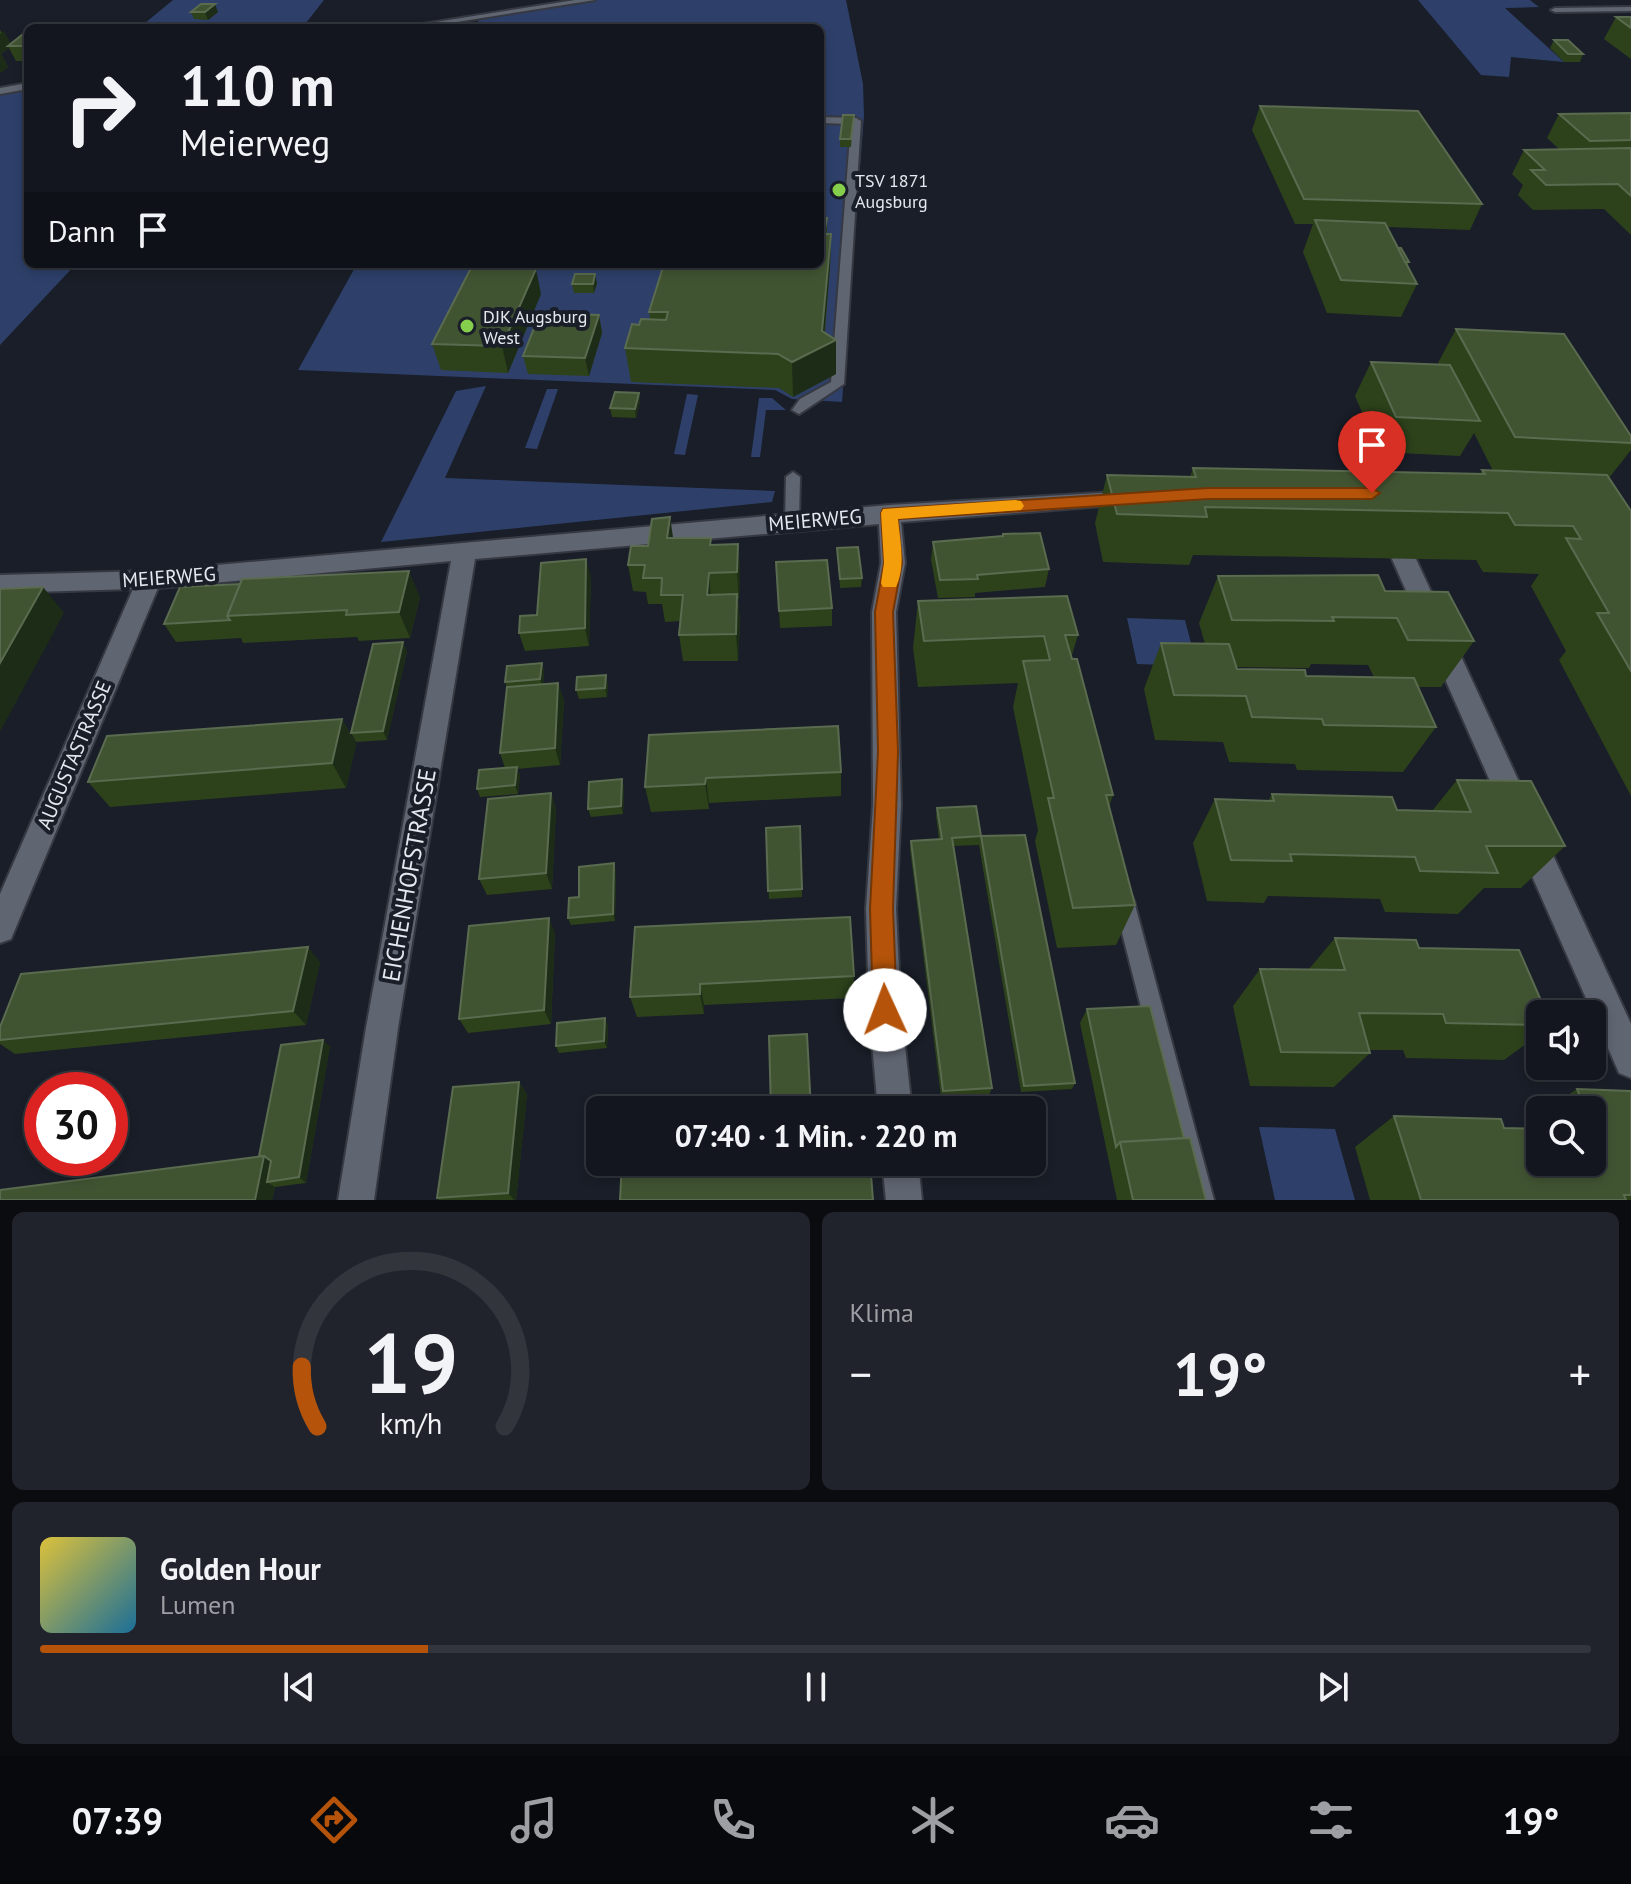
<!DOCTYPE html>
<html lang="de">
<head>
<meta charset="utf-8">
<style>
  :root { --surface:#13161e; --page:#20232b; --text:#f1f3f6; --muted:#9d9fa4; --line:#32353c; --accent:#b45309 }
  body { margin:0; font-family:"PT Sans",sans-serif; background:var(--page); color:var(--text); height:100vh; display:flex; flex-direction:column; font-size:30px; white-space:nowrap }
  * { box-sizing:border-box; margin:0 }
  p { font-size:26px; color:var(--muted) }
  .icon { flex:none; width:44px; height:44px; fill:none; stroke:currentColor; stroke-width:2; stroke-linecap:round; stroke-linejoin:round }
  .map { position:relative; height:1200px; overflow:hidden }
  .sheet { display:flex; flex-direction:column; gap:12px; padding:12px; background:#0a0c10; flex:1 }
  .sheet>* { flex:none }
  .banner { position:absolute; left:24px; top:24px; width:800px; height:244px; border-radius:12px; box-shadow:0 4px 12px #0003,0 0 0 2px var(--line); background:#13161e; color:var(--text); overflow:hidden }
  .buttons { position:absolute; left:1526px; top:1000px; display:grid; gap:16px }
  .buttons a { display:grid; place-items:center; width:80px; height:80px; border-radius:12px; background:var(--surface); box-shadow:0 4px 12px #0003,0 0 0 2px var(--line); font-size:40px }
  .speed { position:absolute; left:24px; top:1072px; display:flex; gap:16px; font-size:40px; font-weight:700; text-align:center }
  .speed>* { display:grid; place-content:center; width:104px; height:104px; border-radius:50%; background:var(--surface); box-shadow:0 4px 12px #0003,0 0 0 2px var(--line); line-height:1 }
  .speed .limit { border:12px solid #d22; background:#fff; color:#111 }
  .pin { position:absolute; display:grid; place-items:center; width:68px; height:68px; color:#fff; margin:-82px -34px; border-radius:50% 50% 50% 0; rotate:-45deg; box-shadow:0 0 8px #0007 }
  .pin .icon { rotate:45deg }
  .me { position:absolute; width:88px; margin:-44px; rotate:358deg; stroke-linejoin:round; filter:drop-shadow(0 0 6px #0008) }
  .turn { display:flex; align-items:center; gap:28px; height:168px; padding:0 24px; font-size:36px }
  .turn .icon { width:104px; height:104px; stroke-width:2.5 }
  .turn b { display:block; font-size:56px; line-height:68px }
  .then { display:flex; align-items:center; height:76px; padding:0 24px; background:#0003; gap:16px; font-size:30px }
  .big { font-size:60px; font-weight:700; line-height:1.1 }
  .sheet .widget { flex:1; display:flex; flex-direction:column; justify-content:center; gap:12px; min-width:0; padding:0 28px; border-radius:12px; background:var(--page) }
  .sheet .dial { align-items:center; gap:0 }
  .dial svg { height:208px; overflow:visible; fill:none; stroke:var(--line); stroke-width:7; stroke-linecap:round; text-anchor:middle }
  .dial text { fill:var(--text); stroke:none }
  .song { display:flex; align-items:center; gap:24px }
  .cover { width:96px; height:96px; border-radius:12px; background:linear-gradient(135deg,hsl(50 70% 55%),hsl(200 70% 35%)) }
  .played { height:8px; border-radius:4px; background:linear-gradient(90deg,var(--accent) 25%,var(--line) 25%) }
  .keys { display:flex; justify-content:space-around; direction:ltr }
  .heat { display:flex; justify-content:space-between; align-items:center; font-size:44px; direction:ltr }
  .sheet .tiles { flex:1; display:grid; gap:12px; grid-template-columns:1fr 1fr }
  .widget:last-child { grid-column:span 2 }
  .trip { position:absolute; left:586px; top:1096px; width:460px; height:80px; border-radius:12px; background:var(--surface); box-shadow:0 4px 12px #0003,0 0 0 2px var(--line); font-weight:700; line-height:80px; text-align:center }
  .menu { display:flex; height:128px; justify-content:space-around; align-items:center; background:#08090c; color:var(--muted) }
  .menu .icon { width:56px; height:56px }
  .menu .selected { color:var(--accent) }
  .menu b { font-size:36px; color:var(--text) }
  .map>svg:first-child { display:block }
  .green { fill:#2e406a }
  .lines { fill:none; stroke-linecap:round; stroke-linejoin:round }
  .lane-casing { stroke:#363941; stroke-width:4 }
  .street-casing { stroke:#363941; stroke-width:4 }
  .lane { fill:#606572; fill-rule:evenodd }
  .street { fill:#606572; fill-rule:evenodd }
  .wall { fill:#2d421b; fill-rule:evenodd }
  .shaded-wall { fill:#1d2c17 }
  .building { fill:#415432; stroke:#5a6b4f; stroke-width:2 }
  .route { fill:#b45309; stroke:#753606; stroke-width:2 }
  .slow { fill:#f59e0b }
  .poi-dot { fill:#86cf4c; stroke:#191e28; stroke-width:3 }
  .labels { text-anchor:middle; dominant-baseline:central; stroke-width:8; stroke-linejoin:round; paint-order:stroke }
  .far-poi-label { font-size:18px; fill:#e5e8ef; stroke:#191e28; text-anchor:start }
  .street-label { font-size:20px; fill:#e5e8ef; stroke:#191e28 }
  .near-street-label { font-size:24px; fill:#e5e8ef; stroke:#191e28 }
</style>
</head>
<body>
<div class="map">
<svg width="1631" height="1200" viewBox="0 0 1631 1200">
  <rect width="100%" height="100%" fill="#191e28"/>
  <g class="green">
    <path d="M173,0H324L302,28H139Z"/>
    <path d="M592,0H846L863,84L864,116L842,402L792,399L775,390L298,370L357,264H820V28H474L480,18Z"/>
    <path d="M1418,0H1530L1539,7L1505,8L1564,62L1511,57L1509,77L1481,75Z"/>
    <path d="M28,89V264H76L0,345V95Z"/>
    <path d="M486,386L445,478L775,491L772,502L381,542L456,391Z"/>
    <path d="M547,389H558L537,449L525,448Z"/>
    <path d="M687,394L698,395L685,455L674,454Z"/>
    <path d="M759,398H772L786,410H766L760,457H751Z"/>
    <path d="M1127,618L1185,620L1197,666L1137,664Z"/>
    <path d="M1259,1127L1335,1129L1355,1200H1275Z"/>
  </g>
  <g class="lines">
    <defs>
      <g id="lane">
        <path d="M575,0H595L419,28H398Z"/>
        <path d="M1631,7V11L1555,12L1551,10L1555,8Z"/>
        <path d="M28,83V89L0,94V88Z"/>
        <path d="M820,117L856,118L861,121L844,384L799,414L792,410L800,399L831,382L851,124L820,123Z"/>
        <path d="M793,472L800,477L799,522L792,527L785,522L786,477Z"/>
        <path d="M1124,892L1131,894L1134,901L1214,1200H1190L1114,901L1117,894Z"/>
      </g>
      <g id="street">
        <path d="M1134,491L1142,493L1145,498L1142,503L901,522L905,563L896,612L901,805L896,909L901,1010L912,1110H878L869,1010L866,909L873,805L872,612L881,563L879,524L475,559L398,1028L374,1200H338L366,1028L451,561L158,588L11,939L0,943V894L133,589L0,593V575L149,571L889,505Z"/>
        <path d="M1404,551L1412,553L1416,559L1631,1024V1078L1619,1073L1392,559L1396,553Z"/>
        <path d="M882,1162H918L922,1200H886Z"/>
      </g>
    </defs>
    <use href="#lane" class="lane-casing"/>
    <use href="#street" class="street-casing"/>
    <use href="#lane" class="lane"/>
    <use href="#street" class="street"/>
  </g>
  <g class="wall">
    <path d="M191,12H218L208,20L194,19Z"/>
    <path d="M1616,17H1631V59L1604,39Z"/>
    <path d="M0,30L11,43L28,30V61H16L9,48L1,54L8,67L0,73Z"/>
    <path d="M1554,40L1583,54L1580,62H1564L1550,48Z"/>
    <path d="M1260,106L1482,204L1470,230L1387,227L1398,248L1409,262L1407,266L1417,284L1401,317L1327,313L1303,252L1313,224H1295L1252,130Z"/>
    <path d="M1631,113V235L1604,209L1533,210L1518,195L1523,185L1512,174L1524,150L1559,149L1547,138L1559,114Z"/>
    <path d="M853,123L851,147H840V139Z"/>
    <path d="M827,218V234H831L830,267L825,332L836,340V374L793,397L779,388L631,382L625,348L639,325L650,319L649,312Z"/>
    <path d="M597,283L594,293H574L572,284Z"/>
    <path d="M541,294L508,373L441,370L432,344Z"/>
    <path d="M599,315L602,333L589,376L528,374L523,356Z"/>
    <path d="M1456,329L1631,436V450L1609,478L1631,511V796L1559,660L1566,651L1531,586L1539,574L1483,572L1476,560L1193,555L1189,565L1103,562L1095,523L1107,475L1190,477L1193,468L1480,474L1482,470L1493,471L1474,433L1460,456L1379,452L1355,396L1371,362L1440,365L1438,363Z"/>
    <path d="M639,393L640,402L636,418L612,417L610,408Z"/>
    <path d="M1003,534L1049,569L1045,587L975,593V597L938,598L931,560L933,542L1002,537Z"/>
    <path d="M673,538H711V545L738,544L740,571L739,599H738L740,621L738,661H683L679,635L680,621L665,622L662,604H648L646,592L633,591L628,565L648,546Z"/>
    <path d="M837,548L862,578L861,587L840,588Z"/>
    <path d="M776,562L832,608V626L780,628Z"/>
    <path d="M1218,576L1385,591L1474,641L1441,687H1418L1436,727L1403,772L1297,770L1295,764L1229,762L1223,742L1155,740L1144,689L1161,643L1205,644L1199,623ZM1311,664L1368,665L1374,677L1306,676L1237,669V667L1309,668Z"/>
    <path d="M591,577L589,646L525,651L519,633L537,615Z"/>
    <path d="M180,587L420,597L410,638L359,641L357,637L243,643L241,638L176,642L164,624Z"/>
    <path d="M918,601L1078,635L1071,658L1113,795L1109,807L1135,905L1116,945L1057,948L1035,841L1038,830L1013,707L1018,683L918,687L913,648Z"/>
    <path d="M407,651L387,740L356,742L351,733Z"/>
    <path d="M542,663L544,672L543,684L558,683L564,701L560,765L517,769L520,775L518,794L480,797L477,789L505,768L500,753L507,687L505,682Z"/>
    <path d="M608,684L607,697L579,699L576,690Z"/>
    <path d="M342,719L356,744L346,788L110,807L88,782Z"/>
    <path d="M649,735L841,772V796L709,803V809L651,812L645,787Z"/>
    <path d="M1457,780L1565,846L1521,888H1484L1458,914L1385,912L1380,899L1268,896L1264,903L1207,901L1193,843L1215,799L1268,801L1272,794L1397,810L1432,811Z"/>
    <path d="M624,787L623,814L591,817L588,809Z"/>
    <path d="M551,793L556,809L552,889L487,895L479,879Z"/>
    <path d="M937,808L981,836L1075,1083L1072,1089L1021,1092L979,845L954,846L992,1088L989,1095L941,1097L910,849L911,841L939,839L936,816Z"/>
    <path d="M800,826L802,897L769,899L766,828Z"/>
    <path d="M616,871L615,921L571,925L568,918L579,897Z"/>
    <path d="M635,927L854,976L853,998L704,1005V1014L637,1017L630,997Z"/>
    <path d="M555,933L551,1024L468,1033L459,1019Z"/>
    <path d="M1335,938L1419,948L1540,1014V1034L1504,1060L1406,1058L1403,1050H1369L1370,1053L1334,1087L1250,1086L1233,1006L1260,969H1309Z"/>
    <path d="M320,962L306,1025L15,1054L0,1044V1027Z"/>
    <path d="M1087,1009L1184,1138L1206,1200H1117L1080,1023Z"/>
    <path d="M608,1025L607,1048L559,1053L556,1046Z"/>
    <path d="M330,1046L306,1183L275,1187L272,1200L259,1156Z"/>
    <path d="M519,1082L527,1094L516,1200H439L437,1198Z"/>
    <path d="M1577,1089L1631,1091V1200H1370L1355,1147L1394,1116L1504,1128L1529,1129L1526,1122L1540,1113V1162H1592V1110H1545Z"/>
  </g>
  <g class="shaded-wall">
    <path d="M215,4L218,12L208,20L205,12Z"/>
    <path d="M4,31L12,46H8L9,48L1,54L8,67L0,73V34Z"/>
    <path d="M831,234L830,267L823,347L836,340V374L793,397L792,362L822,331Z"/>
    <path d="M536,269L541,294L508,373L502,346Z"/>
    <path d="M595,274L597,283L594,293L593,284Z"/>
    <path d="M599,315L602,333L589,376L585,358Z"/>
    <path d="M639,393L640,402L636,418L635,409Z"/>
    <path d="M670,517L674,544L667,538Z"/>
    <path d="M738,544L740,571L739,599L737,572Z"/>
    <path d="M586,559L591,577L589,646L585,628Z"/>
    <path d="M409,571L420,597L410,638L399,612Z"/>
    <path d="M709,573L711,599L707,595Z"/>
    <path d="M43,587L64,613L0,732V663Z"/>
    <path d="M737,594L740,621L738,661L736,634Z"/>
    <path d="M403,642L407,651L387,740L383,731Z"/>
    <path d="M542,663L544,672L543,688L540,679Z"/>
    <path d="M606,675L608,684L607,697L605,688Z"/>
    <path d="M558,683L564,701L560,765L555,748Z"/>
    <path d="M342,719L356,744L346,788L332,763Z"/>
    <path d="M517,767L520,775L518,794L515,785Z"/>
    <path d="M706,778L709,803V809L705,784Z"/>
    <path d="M622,779L624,787L623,814L621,806Z"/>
    <path d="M551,793L556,809L552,889L546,873Z"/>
    <path d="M614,863L616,871L615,921L613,914Z"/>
    <path d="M549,918L555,933L551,1024L544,1010Z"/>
    <path d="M308,947L320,962L306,1025L293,1011Z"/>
    <path d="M700,984L704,1005V1014L700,994Z"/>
    <path d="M605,1018L608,1025L607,1048L604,1041Z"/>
    <path d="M323,1040L330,1046L306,1183L299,1177Z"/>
    <path d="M519,1082L527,1094L516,1200H514L508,1193Z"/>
    <path d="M264,1156L278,1167L267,1182L275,1187L272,1200H255Z"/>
  </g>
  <g class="building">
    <path d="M201,4H215L205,12H191Z"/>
    <path d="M1616,17H1631V28Z"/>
    <path d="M32,26H95L93,28H30Z"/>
    <path d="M28,30V46H8Z"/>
    <path d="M1554,40H1568L1583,54H1568Z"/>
    <path d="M1260,106L1418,111L1482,204L1304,199Z"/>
    <path d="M1631,113V140L1590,141L1559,114Z"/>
    <path d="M843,115H854L851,139H840Z"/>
    <path d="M1631,148V196L1618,184L1546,185L1531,170H1545L1524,150Z"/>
    <path d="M820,218H827L824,234H820Z"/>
    <path d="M1315,220L1385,223L1417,284L1341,280Z"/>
    <path d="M820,234H831L822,331L836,340L792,362L778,354L625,348L632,324L639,325L641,319L666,320L668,312H649L664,264H820Z"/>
    <path d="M1398,248H1401L1409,262H1405Z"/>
    <path d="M472,266L536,269L502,346L432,344Z"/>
    <path d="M575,274H595L593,284H572Z"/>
    <path d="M540,313L599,315L585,358L523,356Z"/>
    <path d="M1456,329L1564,334L1631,436V443L1515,437Z"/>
    <path d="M1371,362L1450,365L1480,421L1396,417Z"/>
    <path d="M615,392L639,393L635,409L610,408Z"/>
    <path d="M1193,468L1485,474L1482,470L1607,475L1631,511V671L1597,613H1609L1566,538L1581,539L1573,526L1515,525L1508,513L1205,507L1207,517L1117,514L1107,475L1196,477Z"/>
    <path d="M670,517L667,538H711L710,545L738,544L737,572L709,573L707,595L737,594L736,634L679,635L683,595H661L662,578H643L645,565H628L631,546H648L652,519Z"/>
    <path d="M1040,533L1049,569L977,575L978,579L940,580L933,542L1003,536V534Z"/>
    <path d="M858,547L862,578L840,579L837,548Z"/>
    <path d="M586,559L585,628L519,633L520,616L537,615L541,563Z"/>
    <path d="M827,560L832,608L779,611L776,562Z"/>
    <path d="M409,571L399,612L346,615L347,610L227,616L242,579Z"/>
    <path d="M1378,575L1385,591L1448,592L1474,641L1408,640L1397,618L1332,617L1334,621L1232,620L1218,576Z"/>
    <path d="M240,584L227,616L230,620L164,624L180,587Z"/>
    <path d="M43,587L0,663V589Z"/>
    <path d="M1067,596L1078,635H1065L1072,659H1077L1113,795H1106L1135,905L1073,908L1048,798H1054L1023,661L1050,660L1044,636L924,641L918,601Z"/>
    <path d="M403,642L383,731L351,733L373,644Z"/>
    <path d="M1161,643L1229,644L1237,669L1305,670L1306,676L1414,678L1436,727L1324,725L1322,719L1252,717L1246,696L1174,695Z"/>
    <path d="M542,663L540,679L505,682L507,666Z"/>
    <path d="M606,675L605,688L576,690L577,677Z"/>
    <path d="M558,683L555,748L500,753L507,687Z"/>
    <path d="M342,719L332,763L88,782L107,736Z"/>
    <path d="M838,726L841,772L706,778L705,784L645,787L649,735Z"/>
    <path d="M517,767L515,785L477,789L479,770Z"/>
    <path d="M622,779L621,806L588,809L589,782Z"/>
    <path d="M1457,780L1531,781L1565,846H1486L1498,873L1420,871L1415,857L1290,854L1292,861L1231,860L1215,799L1274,801L1272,794L1392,797L1397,810L1471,812Z"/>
    <path d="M551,793L546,873L479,879L488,799Z"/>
    <path d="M976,806L981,836L952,838L992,1088L943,1091L911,841L942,839L937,808Z"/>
    <path d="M800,826L802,889L768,891L766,828Z"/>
    <path d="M1025,835L1075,1083L1024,1086L981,836Z"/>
    <path d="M614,863L613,914L568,918L569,898L579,897V867Z"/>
    <path d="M850,917L854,976L700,984V994L630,997L635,927Z"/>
    <path d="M549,918L544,1010L459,1019L469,926Z"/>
    <path d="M1335,938L1416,940L1419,948L1519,950L1547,1014H1540V1025L1446,1023L1443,1014L1359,1013L1370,1053L1281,1052L1260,969L1345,970Z"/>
    <path d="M308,947L293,1011L0,1040V1027L21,974Z"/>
    <path d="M1150,1006L1184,1138L1120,1142L1116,1147L1087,1009Z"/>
    <path d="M605,1018L604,1041L556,1046L557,1023Z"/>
    <path d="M807,1034L811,1110H771L769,1036Z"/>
    <path d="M323,1040L299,1177L267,1182L271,1161L264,1156H259L281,1045Z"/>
    <path d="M519,1082L508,1193L437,1198L453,1087Z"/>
    <path d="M1577,1089L1631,1091V1195H1624L1626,1200H1421L1394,1116L1501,1119L1504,1128L1540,1129V1162H1592V1130L1596,1131L1592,1123V1110H1586Z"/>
    <path d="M1190,1138L1206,1200H1133L1120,1142Z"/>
    <path d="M264,1156L255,1200H0V1190Z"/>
    <path d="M622,1162H870L873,1200H620Z"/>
  </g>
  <path class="route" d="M1208,488H1372L1380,493L1372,499H1208L898,519L902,563L893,612L898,752L893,909L897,1010L893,1018L885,1022L876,1018L873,1010L870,909L878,752L875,612L884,563L881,513L883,509Z"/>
  <path class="slow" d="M1015,500L1021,501L1024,506L1021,510L898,519C900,541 906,566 896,587H883L881,583L884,563L881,513L883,509Z"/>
  <g class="poi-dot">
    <circle cx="839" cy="190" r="8"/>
    <circle cx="467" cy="326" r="8"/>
  </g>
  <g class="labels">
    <g class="far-poi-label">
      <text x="855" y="180">TSV 1871<tspan x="855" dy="21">Augsburg</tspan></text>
      <text x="483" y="316">DJK Augsburg<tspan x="483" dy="21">West</tspan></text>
    </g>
    <g class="street-label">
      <text transform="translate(815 520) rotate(-5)">MEIERWEG</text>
      <text transform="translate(169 577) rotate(-4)">MEIERWEG</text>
      <text transform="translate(74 755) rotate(-67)">AUGUSTASTRASSE</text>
    </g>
    <g class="near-street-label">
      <text transform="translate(409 875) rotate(-80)">EICHENHOFSTRASSE</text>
    </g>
  </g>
</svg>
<div class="buttons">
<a><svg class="icon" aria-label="sound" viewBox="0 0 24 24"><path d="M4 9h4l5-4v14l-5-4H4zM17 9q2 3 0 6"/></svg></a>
<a><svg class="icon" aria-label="search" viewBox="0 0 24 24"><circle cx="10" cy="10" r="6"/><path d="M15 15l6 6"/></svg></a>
</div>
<div class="speed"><div class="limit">30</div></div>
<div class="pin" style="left:1372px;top:493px;background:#d93025"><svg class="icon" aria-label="arrive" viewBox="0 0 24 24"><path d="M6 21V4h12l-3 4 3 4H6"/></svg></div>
<svg class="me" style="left:885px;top:1010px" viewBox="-20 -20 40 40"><circle r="19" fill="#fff"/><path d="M0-13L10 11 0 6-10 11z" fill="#b45309"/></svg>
<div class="trip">07:40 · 1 Min. · 220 m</div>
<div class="banner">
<div class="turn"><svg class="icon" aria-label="right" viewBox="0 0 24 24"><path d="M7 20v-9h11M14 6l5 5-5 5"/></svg><div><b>110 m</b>Meierweg</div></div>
<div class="then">Dann<svg class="icon" aria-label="arrive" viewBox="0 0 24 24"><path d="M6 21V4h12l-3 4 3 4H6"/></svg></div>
</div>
</div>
<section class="sheet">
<div class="tiles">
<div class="widget dial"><svg viewBox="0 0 100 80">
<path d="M14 69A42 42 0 1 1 86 69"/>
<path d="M14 69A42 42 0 0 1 8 46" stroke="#b45309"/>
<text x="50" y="56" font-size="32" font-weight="700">19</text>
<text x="50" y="72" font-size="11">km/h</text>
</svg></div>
<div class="widget"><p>Klima</p>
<div class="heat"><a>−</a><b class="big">19°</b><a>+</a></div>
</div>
<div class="widget">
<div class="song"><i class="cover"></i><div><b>Golden Hour</b><p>Lumen</p></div></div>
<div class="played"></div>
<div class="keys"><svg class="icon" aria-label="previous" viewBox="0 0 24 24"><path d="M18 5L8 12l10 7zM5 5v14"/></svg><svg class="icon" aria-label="pause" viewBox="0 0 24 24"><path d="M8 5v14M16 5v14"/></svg><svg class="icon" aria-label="next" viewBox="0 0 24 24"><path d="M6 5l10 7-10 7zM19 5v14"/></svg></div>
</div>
</div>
</section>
<nav class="menu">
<b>07:39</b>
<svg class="icon selected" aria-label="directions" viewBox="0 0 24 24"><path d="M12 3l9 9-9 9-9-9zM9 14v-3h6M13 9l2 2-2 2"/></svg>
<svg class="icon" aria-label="music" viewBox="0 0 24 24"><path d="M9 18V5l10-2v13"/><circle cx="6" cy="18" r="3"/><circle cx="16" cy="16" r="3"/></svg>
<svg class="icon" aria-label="phone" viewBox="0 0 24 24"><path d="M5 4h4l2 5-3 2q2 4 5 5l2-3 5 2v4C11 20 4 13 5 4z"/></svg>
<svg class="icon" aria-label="climate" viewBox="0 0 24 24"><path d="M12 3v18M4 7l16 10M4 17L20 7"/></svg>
<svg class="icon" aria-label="car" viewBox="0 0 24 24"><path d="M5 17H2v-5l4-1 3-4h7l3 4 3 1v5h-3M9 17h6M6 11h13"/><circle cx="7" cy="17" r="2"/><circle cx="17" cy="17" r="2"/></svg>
<svg class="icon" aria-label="filters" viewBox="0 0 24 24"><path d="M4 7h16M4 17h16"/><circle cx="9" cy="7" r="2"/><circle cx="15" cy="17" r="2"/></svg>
<b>19°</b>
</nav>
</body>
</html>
